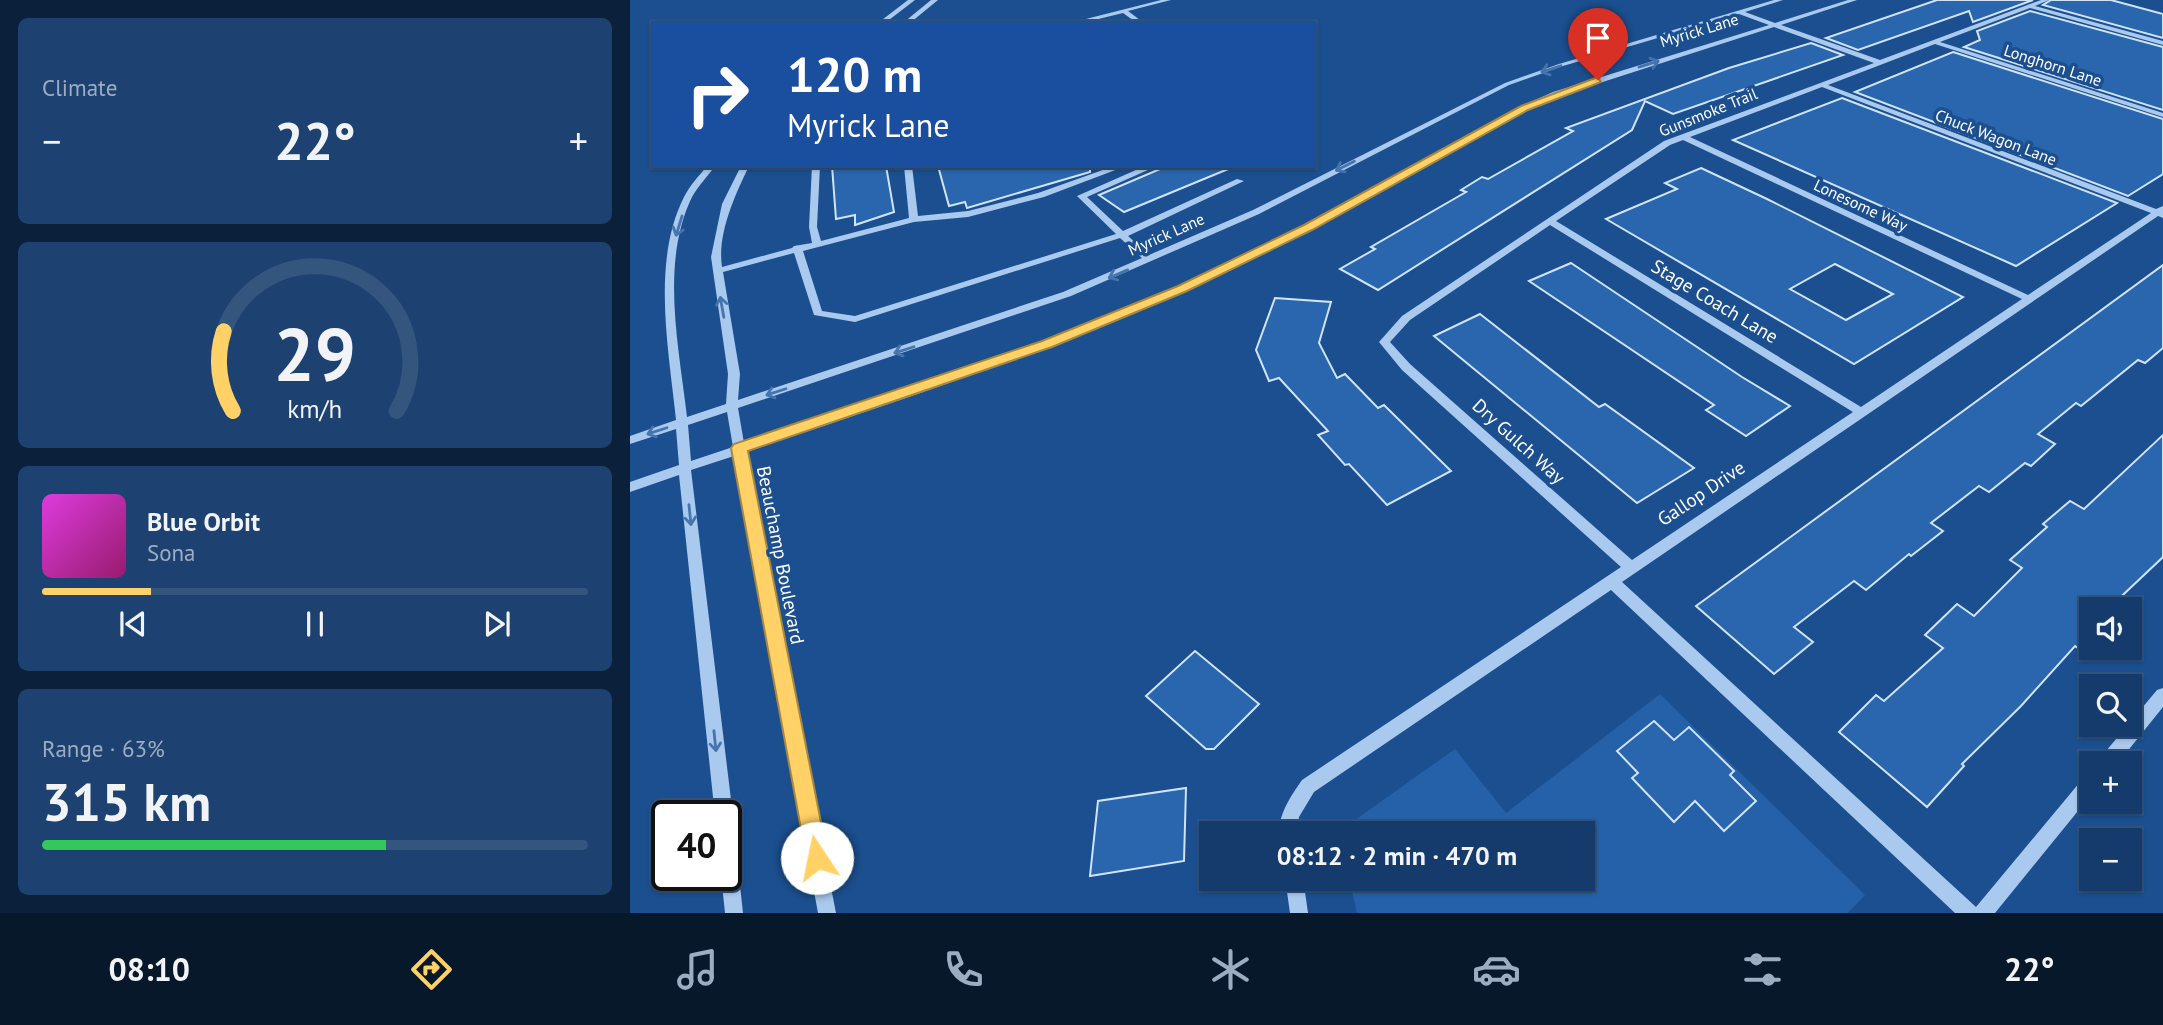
<!DOCTYPE html>
<html lang="en">
<head>
<meta charset="utf-8">
<style>
  :root { --surface:#143b6b; --page:#1d4271; --text:#f1f3f6; --muted:#9dadc1; --line:#33557e; --accent:#ffd166 }
  body { margin:0; font-family:"PT Sans",sans-serif; background:var(--page); color:var(--text); height:100vh; display:flex; flex-direction:column; font-size:26px; white-space:nowrap }
  * { box-sizing:border-box; margin:0 }
  p { font-size:23px; color:var(--muted) }
  .icon { flex:none; width:38px; height:38px; fill:none; stroke:currentColor; stroke-width:2; stroke-linecap:round; stroke-linejoin:round }
  .map { position:relative; flex:1; overflow:hidden }
  .details { display:flex; flex-direction:column; gap:18px; padding:18px; background:#0b203b; width:630px }
  .details>* { flex:none }
  .hud { position:absolute; left:21px; top:21px; width:665px; height:147px; border-radius:0px; box-shadow:0 2px 5px #0004,0 0 0 2px var(--line); background:#1a4fa0; color:#fff; overflow:hidden }
  .tools { position:absolute; left:1449px; top:597px; display:grid; gap:14px }
  .tools a { display:grid; place-items:center; width:63px; height:63px; border-radius:0px; background:var(--surface); box-shadow:0 2px 5px #0004,0 0 0 2px var(--line); font-size:35px }
  .speed { position:absolute; left:21px; top:800px; display:flex; gap:14px; font-size:35px; font-weight:700; text-align:center }
  .speed>* { display:grid; place-content:center; width:91px; height:91px; border-radius:50%; background:var(--surface); box-shadow:0 2px 5px #0004,0 0 0 2px var(--line); line-height:1 }
  .speed .limit { border:4px solid #111; border-radius:10px; background:#fff; color:#111 }
  .pin { position:absolute; display:grid; place-items:center; width:60px; height:60px; color:#fff; margin:-72px -30px; border-radius:50% 50% 50% 0; rotate:-45deg; box-shadow:0 0 7px #0007 }
  .pin .icon { rotate:45deg }
  .me { position:absolute; width:77px; margin:-38px; rotate:349deg; stroke-linejoin:round; filter:drop-shadow(0 0 5px #0008) }
  .turn { display:flex; align-items:center; gap:24px; height:147px; padding:0 21px; font-size:32px }
  .turn .icon { width:91px; height:91px; stroke-width:2.5 }
  .turn b { display:block; font-size:49px; line-height:60px }
  .big { font-size:52px; font-weight:700; line-height:1.1 }
  .details .widget { flex:1; display:flex; flex-direction:column; justify-content:center; gap:10px; min-width:0; padding:0 24px; border-radius:10px; background:var(--page) }
  .details .dial { align-items:center; gap:0 }
  .dial svg { height:182px; overflow:visible; fill:none; stroke:var(--line); stroke-width:7; stroke-linecap:round; text-anchor:middle }
  .dial text { fill:var(--text); stroke:none }
  .song { display:flex; align-items:center; gap:21px }
  .cover { width:84px; height:84px; border-radius:10px; background:linear-gradient(135deg,hsl(300 70% 55%),hsl(320 70% 35%)) }
  .played { height:7px; border-radius:4px; background:linear-gradient(90deg,var(--accent) 20%,var(--line) 20%) }
  .keys { display:flex; justify-content:space-around; direction:ltr }
  .heat { display:flex; justify-content:space-between; align-items:center; font-size:38px; direction:ltr }
  .charge { height:10px; border-radius:5px; background:linear-gradient(90deg,#34c759 63%,var(--line) 0) }
  .trip { position:absolute; left:569px; top:821px; width:396px; height:70px; border-radius:0px; background:var(--surface); box-shadow:0 2px 5px #0004,0 0 0 2px var(--line); font-weight:700; line-height:70px; text-align:center }
  .tab-bar { display:flex; height:112px; justify-content:space-around; align-items:center; background:#08182b; color:var(--muted) }
  .tab-bar .icon { width:49px; height:49px }
  .tab-bar .active { color:var(--accent) }
  .tab-bar b { font-size:32px; color:var(--text) }
  main { display:flex; flex:1; min-height:0 }
  .map>svg:first-child { display:block }
  .green { fill:#2461a8 }
  .building { fill:#2a66ad; stroke:#cfe3fa; stroke-width:2; fill-rule:evenodd }
  .lines { fill:none; stroke-linecap:round; stroke-linejoin:round }
  .minor { fill:#a9c9ee; fill-rule:evenodd }
  .oneway { stroke:#4674ac }
  .route { fill:#ffd166; stroke:#a68842; stroke-width:2 }
  .labels { text-anchor:middle; dominant-baseline:central; stroke-width:7; stroke-linejoin:round; paint-order:stroke }
  .far-street-label { font-size:16px; fill:#fff; stroke:#1b4f8f }
  .street-label { font-size:19px; fill:#fff; stroke:#1b4f8f }
</style>
</head>
<body>
<main>
<section class="details">
<div class="widget"><p>Climate</p>
<div class="heat"><a>−</a><b class="big">22°</b><a>+</a></div>
</div>
<div class="widget dial"><svg viewBox="0 0 100 80">
<path d="M14 69A42 42 0 1 1 86 69"/>
<path d="M14 69A42 42 0 0 1 10 34" stroke="#ffd166"/>
<text x="50" y="56" font-size="32" font-weight="700">29</text>
<text x="50" y="72" font-size="11">km/h</text>
</svg></div>
<div class="widget">
<div class="song"><i class="cover"></i><div><b>Blue Orbit</b><p>Sona</p></div></div>
<div class="played"></div>
<div class="keys"><svg class="icon" aria-label="previous" viewBox="0 0 24 24"><path d="M18 5L8 12l10 7zM5 5v14"/></svg><svg class="icon" aria-label="pause" viewBox="0 0 24 24"><path d="M8 5v14M16 5v14"/></svg><svg class="icon" aria-label="next" viewBox="0 0 24 24"><path d="M6 5l10 7-10 7zM19 5v14"/></svg></div>
</div>
<div class="widget"><p>Range · 63%</p><b class="big">315 km</b><div class="charge"></div></div>
</section>
<div class="map">
<svg width="1533" height="913" viewBox="0 0 1533 913">
  <rect width="100%" height="100%" fill="#1b4f8f"/>
  <path class="green" d="M1030,694L1235,895L1218,913H727L719,879L952,878V833L708,832L825,749L876,813Z"/>
  <g class="building">
    <path d="M1307,0H1403L1343,22L1339,11L1228,50L1196,38Z"/>
    <path d="M1421,0H1481L1533,14V38L1413,5Z"/>
    <path d="M1400,11L1533,47V110L1334,47L1350,40L1347,31Z"/>
    <path d="M1181,43L1213,55L1043,114L1015,101L1002,130L748,290L710,269L745,249L741,247L836,192L831,190L852,177L858,179L943,131L936,128L1099,68Z"/>
    <path d="M1323,52L1533,119V174L1498,196L1225,92Z"/>
    <path d="M1212,98L1487,203L1386,266L1103,140Z"/>
    <path d="M202,166H256L264,212L225,225V215L206,219Z"/>
    <path d="M308,166H460V172L337,208L335,202L319,206Z"/>
    <path d="M537,166L603,167L494,212L469,195Z"/>
    <path d="M1071,168L1137,199L1333,297L1224,364L976,219L1047,189L1035,183ZM1205,264L1263,294L1216,320L1160,289Z"/>
    <path d="M941,263L1112,377L1160,406L1116,436L1076,410L1084,405L899,281Z"/>
    <path d="M1533,265V348L1515,363L1508,360L1451,406L1446,403L1408,434L1425,444L1401,466L1395,463L1359,492L1349,486L1301,523L1313,531L1281,556L1279,554L1236,590L1224,581L1164,627L1183,642L1144,674L1066,606Z"/>
    <path d="M645,298L701,302L689,343L707,378L715,374L748,408L754,405L821,471L757,505L719,464L715,465L688,435L698,431L649,378L639,381L626,350Z"/>
    <path d="M850,314L969,407L975,404L1064,468L1007,503L804,336Z"/>
    <path d="M1533,435V557L1478,609H1461V639L1452,651L1445,646L1391,706L1332,764L1334,766L1297,807L1209,732L1246,695L1254,701L1313,648L1295,635L1327,604L1344,616L1392,568L1380,560L1417,527L1413,524L1440,501L1454,509Z"/>
    <path d="M565,651L629,704L584,749H576L516,696Z"/>
    <path d="M1024,721L1044,740L1059,727L1104,771L1100,775L1126,801L1094,831L1065,801L1044,822L1002,778L1008,773L987,751Z"/>
    <path d="M556,788L554,861L460,876L468,801Z"/>
  </g>
  <g class="lines">
    <g class="minor">
      <path d="M278,0H285L255,23H248Z"/>
      <path d="M301,0H308L280,23H273Z"/>
      <path d="M531,0H541L498,11L514,23H507L493,13L452,23H440Z"/>
      <path d="M1144,0H1153L1115,12L1145,23L1218,0H1227L1151,25L1250,60L1411,0H1419L1405,6L1533,41V45L1400,8L1310,42L1533,113V117L1305,44L1198,85L1526,209L1533,206V218L1528,216L992,582L1346,907L1455,776L1461,774V795L1365,913H1325L981,590L684,792L669,817L667,833H649C649,813 661,796 672,780L991,567L772,370L749,342L772,316L1034,141L1244,63L1144,27L929,96L898,110C785,172 673,238 555,291C412,354 264,402 116,452L206,913H188L104,456L61,470L103,816L100,822L96,824V816H85L49,475L0,492V482L49,465L46,429L0,444V436L46,420C39,351 21,262 54,197C60,185 69,176 77,166H85C78,176 68,186 62,197C30,263 49,347 57,417L96,404L98,374L81,257L92,204L111,166H119C105,195 87,234 92,267L162,248L164,246L182,243L179,227L182,166H190L187,227L191,241L279,218L274,166H282L288,216L338,211L408,193L484,166H496L414,197L338,217L284,222L173,251L192,311L225,316L486,234L447,196L515,166H527L457,197L493,231L607,179L614,181L498,236L519,255L623,210L875,83L929,64ZM1109,14L1139,25L923,92L892,106C779,169 667,234 549,286C408,349 261,395 114,443L108,408L441,296L629,214L879,85L933,66ZM1192,87L1521,213L1398,295L1060,137ZM1053,140L1392,299L1231,407L926,221L1040,145ZM920,225L1223,412L1002,560L780,364L760,342L780,320ZM490,238L512,258L433,292L108,400L110,374L93,272L164,253L184,315L225,322ZM97,412L103,447L61,461L58,425Z"/>
      <path d="M1533,688V707L1488,763H1469L1471,757L1527,690Z"/>
      <path d="M96,830L102,833L105,839L113,913H95L91,875H96Z"/>
      <path d="M655,878H673L678,913H660Z"/>
    </g>
  </g>
  <defs><path id="oneway-shaft" d="M-6 0H5M1.5-3L5.5 0L1.5 3" fill="none" stroke-width="1.6" stroke-linecap="round" stroke-linejoin="round" transform="scale(1.75)"/></defs>
  <g class="oneway">
    <use href="#oneway-shaft" transform="translate(1019 64) rotate(-17)"/>
    <use href="#oneway-shaft" transform="translate(921 69) rotate(162)"/>
    <use href="#oneway-shaft" transform="translate(715 166) rotate(153)"/>
    <use href="#oneway-shaft" transform="translate(49 226) rotate(107)"/>
    <use href="#oneway-shaft" transform="translate(488 274) rotate(157)"/>
    <use href="#oneway-shaft" transform="translate(92 307) rotate(-100)"/>
    <use href="#oneway-shaft" transform="translate(274 350) rotate(162)"/>
    <use href="#oneway-shaft" transform="translate(146 392) rotate(162)"/>
    <use href="#oneway-shaft" transform="translate(27 431) rotate(162)"/>
    <use href="#oneway-shaft" transform="translate(60 515) rotate(84)"/>
    <use href="#oneway-shaft" transform="translate(85 741) rotate(84)"/>
  </g>
  <path class="route" d="M968,77L971,82L898,110L682,230L557,291L422,347L118,451L198,858L195,867L187,870L178,867L101,448L104,444L412,341L548,286L674,225L891,106Z"/>
  <g class="labels">
    <g class="far-street-label">
      <text transform="translate(1069 30) rotate(-17)">Myrick Lane</text>
      <text transform="translate(1423 65) rotate(18)">Longhorn Lane</text>
      <text transform="translate(1078 112) rotate(-22)">Gunsmoke Trail</text>
      <text transform="translate(1366 137) rotate(21)">Chuck Wagon Lane</text>
      <text transform="translate(1231 205) rotate(25)">Lonesome Way</text>
      <text transform="translate(536 234) rotate(-24)">Myrick Lane</text>
    </g>
    <g class="street-label">
      <text transform="translate(1085 301) rotate(31)">Stage Coach Lane</text>
      <text transform="translate(889 441) rotate(42)">Dry Gulch Way</text>
      <text transform="translate(1071 493) rotate(-34)">Gallop Drive</text>
      <text transform="translate(151 555) rotate(79)">Beauchamp Boulevard</text>
    </g>
  </g>
</svg>
<div class="tools">
<a><svg class="icon" aria-label="sound" viewBox="0 0 24 24"><path d="M4 9h4l5-4v14l-5-4H4zM17 9q2 3 0 6"/></svg></a>
<a><svg class="icon" aria-label="search" viewBox="0 0 24 24"><circle cx="10" cy="10" r="6"/><path d="M15 15l6 6"/></svg></a>
<a>+</a>
<a>−</a>
</div>
<div class="speed"><div class="limit">40</div></div>
<div class="pin" style="left:968px;top:80px;background:#d93025"><svg class="icon" aria-label="arrive" viewBox="0 0 24 24"><path d="M6 21V4h12l-3 4 3 4H6"/></svg></div>
<svg class="me" style="left:187px;top:858px" viewBox="-20 -20 40 40"><circle r="19" fill="#fff"/><path d="M0-13L10 11 0 6-10 11z" fill="#ffd166"/></svg>
<div class="trip">08:12 · 2 min · 470 m</div>
<div class="hud">
<div class="turn"><svg class="icon" aria-label="right" viewBox="0 0 24 24"><path d="M7 20v-9h11M14 6l5 5-5 5"/></svg><div><b>120 m</b>Myrick Lane</div></div>
</div>
</div>
</main>
<nav class="tab-bar">
<b>08:10</b>
<svg class="icon active" aria-label="directions" viewBox="0 0 24 24"><path d="M12 3l9 9-9 9-9-9zM9 14v-3h6M13 9l2 2-2 2"/></svg>
<svg class="icon" aria-label="music" viewBox="0 0 24 24"><path d="M9 18V5l10-2v13"/><circle cx="6" cy="18" r="3"/><circle cx="16" cy="16" r="3"/></svg>
<svg class="icon" aria-label="phone" viewBox="0 0 24 24"><path d="M5 4h4l2 5-3 2q2 4 5 5l2-3 5 2v4C11 20 4 13 5 4z"/></svg>
<svg class="icon" aria-label="climate" viewBox="0 0 24 24"><path d="M12 3v18M4 7l16 10M4 17L20 7"/></svg>
<svg class="icon" aria-label="car" viewBox="0 0 24 24"><path d="M5 17H2v-5l4-1 3-4h7l3 4 3 1v5h-3M9 17h6M6 11h13"/><circle cx="7" cy="17" r="2"/><circle cx="17" cy="17" r="2"/></svg>
<svg class="icon" aria-label="filters" viewBox="0 0 24 24"><path d="M4 7h16M4 17h16"/><circle cx="9" cy="7" r="2"/><circle cx="15" cy="17" r="2"/></svg>
<b>22°</b>
</nav>
</body>
</html>
